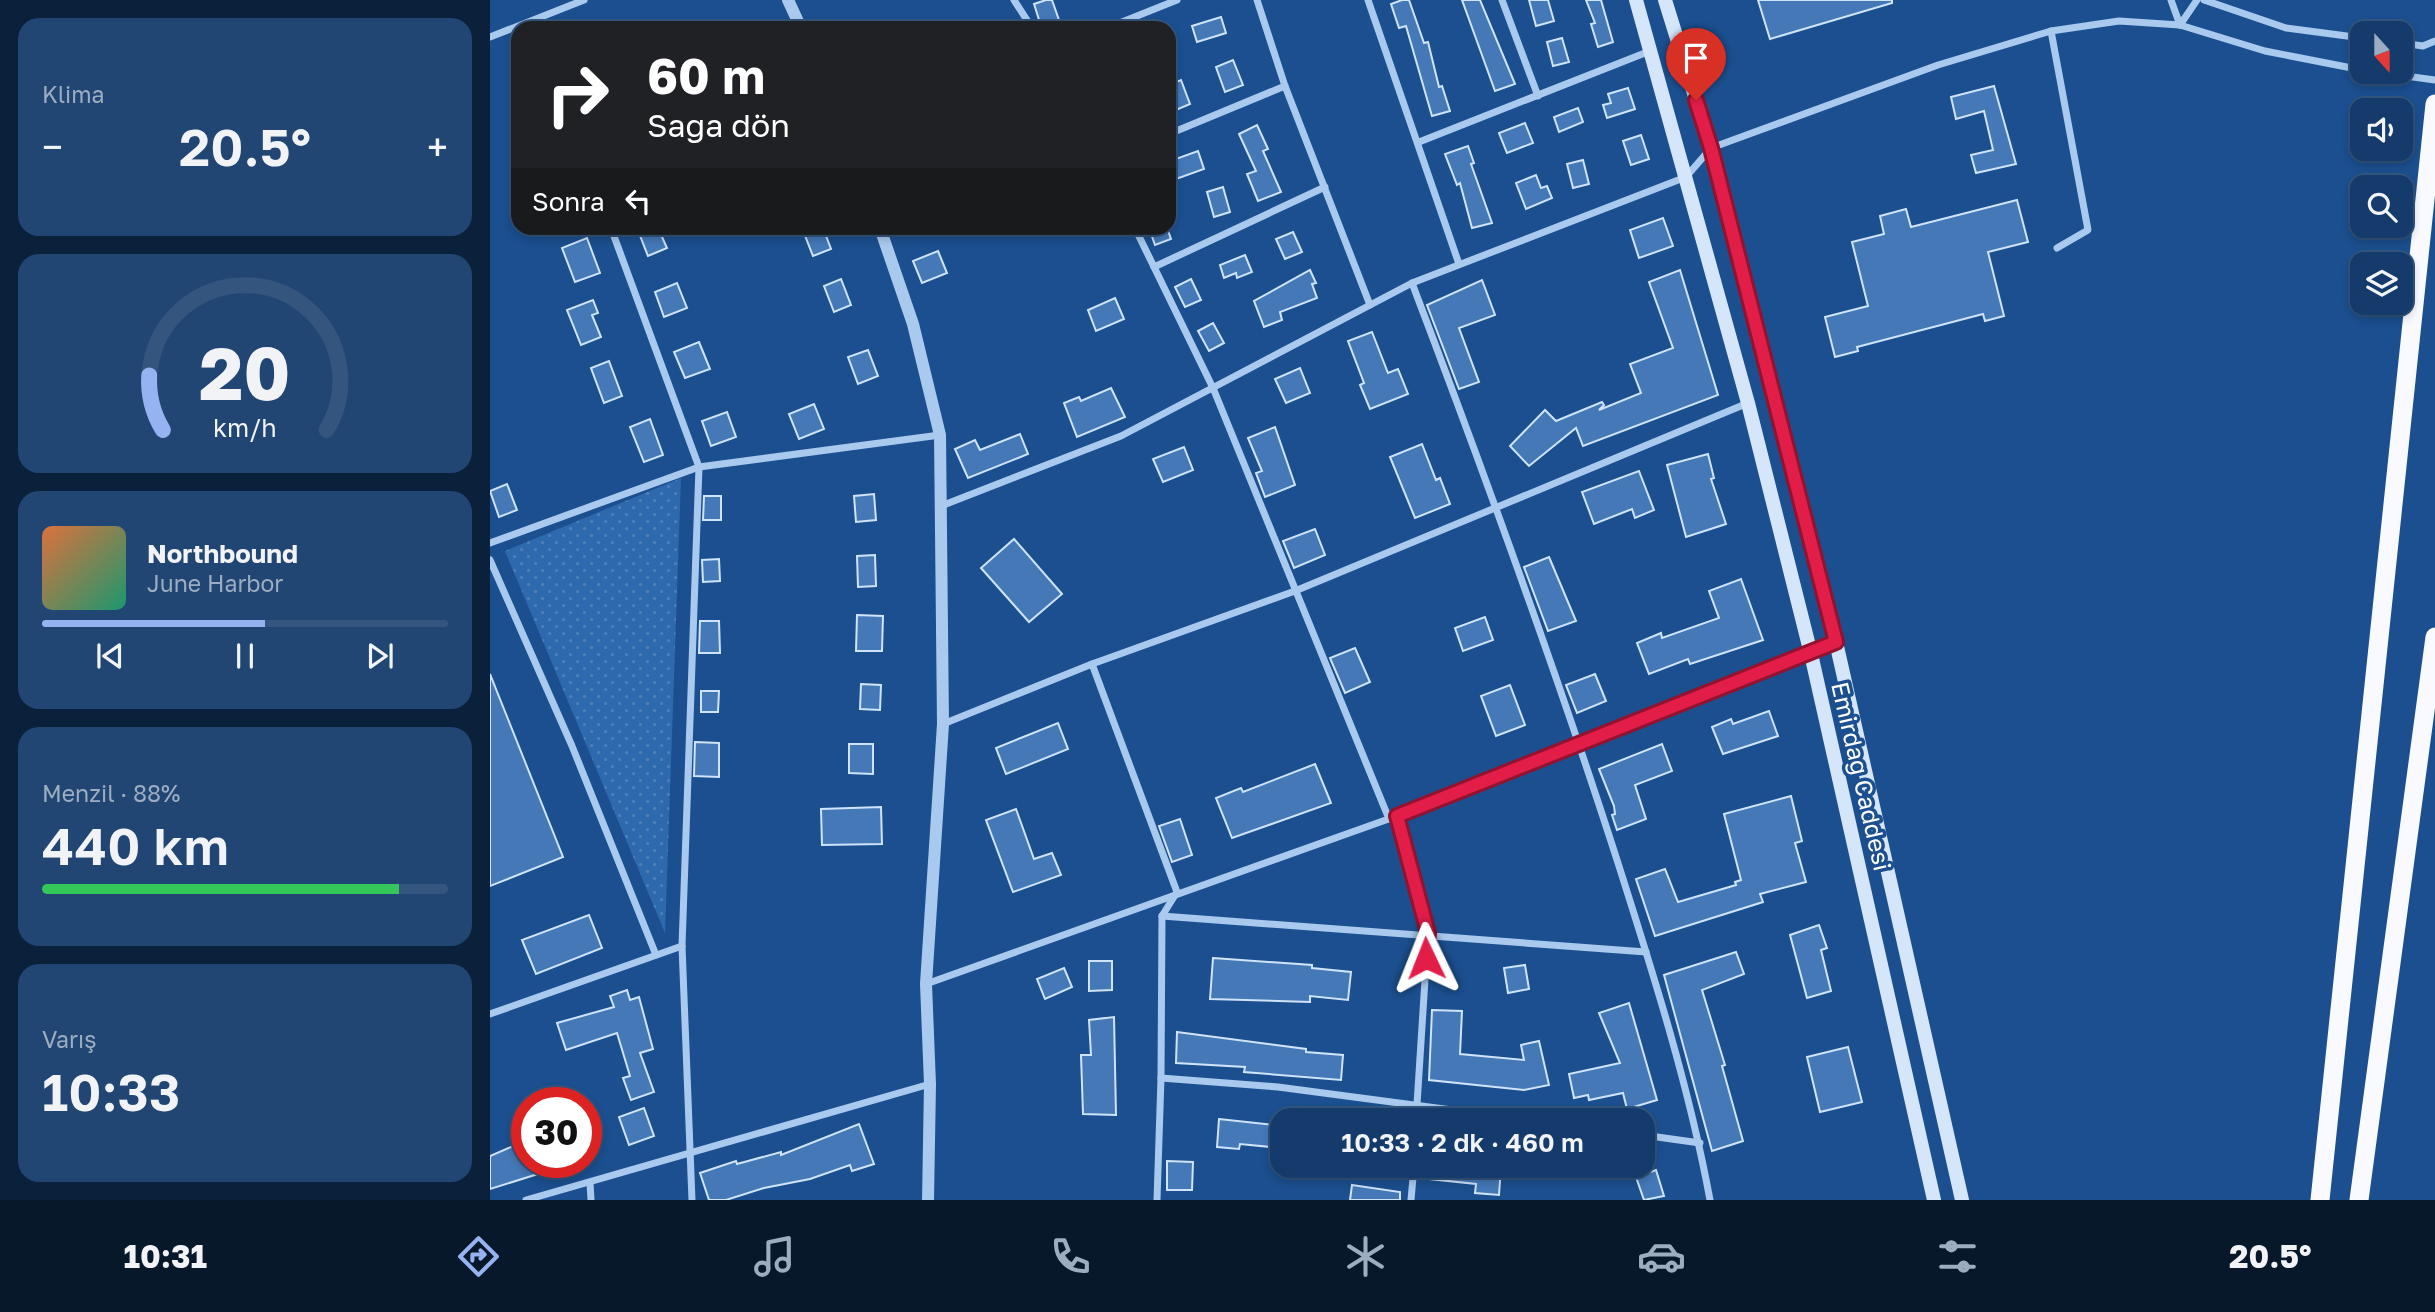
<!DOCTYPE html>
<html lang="tr">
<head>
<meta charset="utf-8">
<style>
  :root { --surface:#143b6b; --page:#214673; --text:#f1f3f6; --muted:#9dadc1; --line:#33557e; --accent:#95b2f1 }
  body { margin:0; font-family:"Golos Text",sans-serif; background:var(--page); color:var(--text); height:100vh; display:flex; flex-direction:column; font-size:26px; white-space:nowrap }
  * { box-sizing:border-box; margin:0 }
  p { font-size:23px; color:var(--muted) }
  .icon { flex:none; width:38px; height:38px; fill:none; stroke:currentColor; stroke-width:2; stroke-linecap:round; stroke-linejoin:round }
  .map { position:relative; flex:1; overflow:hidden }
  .drawer { display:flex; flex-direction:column; gap:18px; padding:18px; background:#0b203b; width:490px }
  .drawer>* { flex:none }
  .hud { position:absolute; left:21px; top:21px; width:665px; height:214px; border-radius:21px; box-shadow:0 4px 10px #0003,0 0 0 2px var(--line); background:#202124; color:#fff; overflow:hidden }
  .needle { width:46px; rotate:159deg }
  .buttons { position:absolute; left:1860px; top:21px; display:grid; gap:14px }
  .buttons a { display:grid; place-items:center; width:63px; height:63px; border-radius:14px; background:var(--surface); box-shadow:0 4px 10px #0003,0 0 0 2px var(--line); font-size:35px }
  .speed { position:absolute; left:21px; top:1087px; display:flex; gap:14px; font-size:35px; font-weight:700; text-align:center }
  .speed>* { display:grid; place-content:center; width:91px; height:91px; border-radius:50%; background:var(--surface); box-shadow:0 4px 10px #0003,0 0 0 2px var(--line); line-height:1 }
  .speed .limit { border:10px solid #d22; background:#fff; color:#111 }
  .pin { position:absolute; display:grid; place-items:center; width:60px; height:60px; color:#fff; margin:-72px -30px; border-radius:50% 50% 50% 0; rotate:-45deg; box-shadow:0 0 7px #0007 }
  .pin .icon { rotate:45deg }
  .me { position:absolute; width:77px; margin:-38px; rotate:358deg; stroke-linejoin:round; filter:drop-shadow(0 0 5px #0008) }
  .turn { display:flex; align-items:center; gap:24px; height:147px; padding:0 21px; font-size:32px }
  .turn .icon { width:91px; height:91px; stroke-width:2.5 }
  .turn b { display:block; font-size:49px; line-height:60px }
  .then { display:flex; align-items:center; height:66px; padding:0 21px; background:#0003; gap:14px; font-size:26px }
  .big { font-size:52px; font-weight:600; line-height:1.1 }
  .drawer .tile { flex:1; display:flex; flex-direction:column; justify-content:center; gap:10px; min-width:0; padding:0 24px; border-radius:21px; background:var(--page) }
  .drawer .dial { align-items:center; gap:0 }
  .dial svg { height:182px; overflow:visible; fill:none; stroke:var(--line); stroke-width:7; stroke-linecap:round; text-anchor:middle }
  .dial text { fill:var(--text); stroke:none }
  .song { display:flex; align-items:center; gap:21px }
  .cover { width:84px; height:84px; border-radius:10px; background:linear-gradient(135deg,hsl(20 70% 55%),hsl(160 70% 35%)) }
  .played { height:7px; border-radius:4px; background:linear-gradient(90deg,var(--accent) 55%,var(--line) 55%) }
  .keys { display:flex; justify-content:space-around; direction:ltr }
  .heat { display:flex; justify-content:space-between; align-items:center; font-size:38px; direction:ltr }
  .charge { height:10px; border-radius:5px; background:linear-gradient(90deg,#34c759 88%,var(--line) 0) }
  .trip { position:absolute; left:780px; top:1108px; width:385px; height:70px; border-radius:21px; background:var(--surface); box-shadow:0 4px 10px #0003,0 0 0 2px var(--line); font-weight:600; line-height:70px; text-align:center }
  .dock { display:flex; height:112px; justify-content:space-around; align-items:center; background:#08182b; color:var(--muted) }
  .dock .icon { width:49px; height:49px }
  .dock .active { color:var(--accent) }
  .dock b { font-size:32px; color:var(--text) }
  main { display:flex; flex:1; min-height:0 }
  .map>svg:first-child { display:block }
  .park { fill:url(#park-dots) }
  .building { fill:#4478b7; stroke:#cfe3fa; stroke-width:2 }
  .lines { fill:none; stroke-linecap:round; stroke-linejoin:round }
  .minor { stroke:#a9c9ee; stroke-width:7 }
  .tertiary { stroke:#a9c9ee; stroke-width:12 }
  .secondary { stroke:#d6e6fa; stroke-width:14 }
  .trunk { stroke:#f8faff; stroke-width:19 }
  .route-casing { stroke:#92132f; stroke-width:18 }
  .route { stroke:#e11d48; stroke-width:12 }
  .labels { text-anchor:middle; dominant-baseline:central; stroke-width:7; stroke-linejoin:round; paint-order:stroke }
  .street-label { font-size:24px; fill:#fff; stroke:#1b4f8f }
</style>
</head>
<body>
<main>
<section class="drawer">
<div class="tile"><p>Klima</p>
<div class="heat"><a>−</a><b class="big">20.5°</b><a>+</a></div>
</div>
<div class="tile dial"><svg viewBox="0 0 100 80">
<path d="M14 69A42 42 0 1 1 86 69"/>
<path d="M14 69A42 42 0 0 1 8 45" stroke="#95b2f1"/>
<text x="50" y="56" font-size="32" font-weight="700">20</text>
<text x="50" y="72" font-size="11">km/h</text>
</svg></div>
<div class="tile">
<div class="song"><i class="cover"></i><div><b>Northbound</b><p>June Harbor</p></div></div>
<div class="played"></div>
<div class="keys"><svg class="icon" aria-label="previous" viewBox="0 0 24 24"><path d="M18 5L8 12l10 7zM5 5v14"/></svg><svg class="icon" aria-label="pause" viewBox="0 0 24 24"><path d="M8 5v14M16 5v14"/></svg><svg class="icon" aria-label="next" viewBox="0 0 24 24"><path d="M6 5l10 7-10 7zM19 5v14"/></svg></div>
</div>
<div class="tile"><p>Menzil · 88%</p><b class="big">440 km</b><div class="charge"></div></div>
<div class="tile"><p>Varış</p><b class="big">10:33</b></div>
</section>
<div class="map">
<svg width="1945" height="1200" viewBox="0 0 1945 1200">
  <defs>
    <pattern id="park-dots" width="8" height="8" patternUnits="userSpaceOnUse" patternTransform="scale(1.75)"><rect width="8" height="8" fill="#2e69ad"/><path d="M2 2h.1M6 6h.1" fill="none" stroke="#4d80b9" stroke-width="1.8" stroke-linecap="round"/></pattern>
  </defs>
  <rect width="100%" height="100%" fill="#1b4f8f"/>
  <path class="park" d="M191,478L175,933L15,551Z"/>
  <g class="building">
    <path d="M556,0H562L569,20L551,26L544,4Z"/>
    <path d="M912,0H919L934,43L938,42L949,87L952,86L960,111L942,116L916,26L909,28L901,4Z"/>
    <path d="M972,0H990L1025,84L1005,91Z"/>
    <path d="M1039,0H1058L1064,21L1046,26Z"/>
    <path d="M1096,0H1111L1123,42L1108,47L1101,24L1105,23Z"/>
    <path d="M1268,0H1402V3L1280,39Z"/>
    <path d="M731,17L736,33L707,42L702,26Z"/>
    <path d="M1072,38L1079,62L1063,66L1057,42Z"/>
    <path d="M743,60L753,85L735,92L726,67Z"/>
    <path d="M691,80L700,104L679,113V85Z"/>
    <path d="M1504,86L1526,164L1486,173L1481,155L1503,150L1494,111L1466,119L1461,97Z"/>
    <path d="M1138,88L1145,109L1117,118L1113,105L1121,103L1118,94Z"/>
    <path d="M1088,108L1093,122L1069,132L1064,117Z"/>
    <path d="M1035,123L1043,143L1017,153L1009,133Z"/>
    <path d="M767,125L778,149L773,151L791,192L768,201L757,174L766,171L749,134Z"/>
    <path d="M1151,135L1159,159L1141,165L1133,141Z"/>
    <path d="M978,146L984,163L981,164L1002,223L982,228L970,183L967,185L955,154Z"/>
    <path d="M708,151L714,169L686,179L680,161Z"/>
    <path d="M1093,160L1099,184L1083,188L1077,164Z"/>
    <path d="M1046,175L1051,188L1057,186L1062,198L1036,209L1026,183Z"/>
    <path d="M733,187L740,212L724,217L717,192Z"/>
    <path d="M1527,200L1538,242L1498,252L1514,316L1495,321L1493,314L1367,347L1368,351L1345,357L1335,317L1378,306L1362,242L1394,234L1390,216L1416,209L1421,227Z"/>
    <path d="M1173,218L1183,246L1149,258L1140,230Z"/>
    <path d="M147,228H168L177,248L158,256Z"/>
    <path d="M312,228H333L341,249L323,256Z"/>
    <path d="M659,228H677L681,239L665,245Z"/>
    <path d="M803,232L812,252L795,259L786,239Z"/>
    <path d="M97,238L110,273L85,282L72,248Z"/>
    <path d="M448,251L457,273L432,283L423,261Z"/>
    <path d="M755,255L762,272L747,278L746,273L734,278L730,265Z"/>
    <path d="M820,270L826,283L822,284L827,298L790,312L792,320L774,327L764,301Z"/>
    <path d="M1190,270L1228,395L1093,446L1086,428L1039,466L1020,446L1055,410L1066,421L1112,402L1114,405L1109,410L1151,393L1140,364L1183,348L1159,282Z"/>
    <path d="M351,279L361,305L344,312L334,286Z"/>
    <path d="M701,279L711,300L695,307L685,287Z"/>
    <path d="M992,280L1005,315L969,328L989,382L969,389L937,305Z"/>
    <path d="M187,283L197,308L174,317L165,292Z"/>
    <path d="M625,298L634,319L606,331L598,310Z"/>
    <path d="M103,300L108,313L102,315L111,337L91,345L77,310Z"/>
    <path d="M723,323L734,343L719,351L708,331Z"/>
    <path d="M882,332L898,373L908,369L918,394L880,409L870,385L874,383L858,341Z"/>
    <path d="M209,342L220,369L195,378L184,352Z"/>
    <path d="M378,350L388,376L368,384L358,357Z"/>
    <path d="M119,361L132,396L114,403L101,368Z"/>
    <path d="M810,368L820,393L796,403L785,379Z"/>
    <path d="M621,388L635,417L587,437L574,403L589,397L591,401Z"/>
    <path d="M324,404L334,429L309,439L299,414Z"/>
    <path d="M237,412L246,437L221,446L212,421Z"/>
    <path d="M160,419L173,455L154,462L140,427Z"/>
    <path d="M785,427L805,485L775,497L766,473L772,471L758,438Z"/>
    <path d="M530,434L538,454L478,478L465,449L485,440L490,450Z"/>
    <path d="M932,444L946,480L950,478L960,504L925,518L900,457Z"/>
    <path d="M694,447L703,470L673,482L663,459Z"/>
    <path d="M1218,454L1224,478L1221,479L1236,524L1196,537L1177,465Z"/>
    <path d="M1149,471L1164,510L1145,518L1142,509L1104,524L1092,492Z"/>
    <path d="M17,484L27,510L9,517L0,491Z"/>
    <path d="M384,494L386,520L366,522L364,496Z"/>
    <path d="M214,496H231V520H213Z"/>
    <path d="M825,529L835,555L804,568L793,541Z"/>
    <path d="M524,539L572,594L539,622L491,568Z"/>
    <path d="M385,555L386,586L368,587L367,556Z"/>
    <path d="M1059,557L1086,621L1058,631L1034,567Z"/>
    <path d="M229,559L230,581L213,582L212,560Z"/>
    <path d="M1251,579L1273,640L1200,664L1198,659L1159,674L1147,643L1171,633L1172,638L1229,618L1219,591Z"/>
    <path d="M367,615L393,616L392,651H366Z"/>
    <path d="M995,617L1003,640L973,651L965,628Z"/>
    <path d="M210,621H229L230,653H209Z"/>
    <path d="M865,648L880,682L855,693L840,658Z"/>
    <path d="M0,674L73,857L0,886Z"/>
    <path d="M1105,674L1116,701L1087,713L1076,685Z"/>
    <path d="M371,684L391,685L390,710L370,709Z"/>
    <path d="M1020,685L1035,725L1006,736L991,696Z"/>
    <path d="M211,691H229L228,712H211Z"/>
    <path d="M1279,711L1288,736L1233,754L1222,727L1241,719L1243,724Z"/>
    <path d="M568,723L578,749L516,774L506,748Z"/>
    <path d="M205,742L229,743V777L204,776Z"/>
    <path d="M359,744H383V774L359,773Z"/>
    <path d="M1172,744L1182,771L1145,785L1156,819L1127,830L1122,815L1125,814L1124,806L1109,769Z"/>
    <path d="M825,764L841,803L742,838L726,798L751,788L753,792Z"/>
    <path d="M1301,796L1312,841L1305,843L1316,882L1270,894L1273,902L1165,936L1146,879L1175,869L1188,902L1246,885L1245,882L1251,880L1234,814Z"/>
    <path d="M391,807L392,844L332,845L331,809Z"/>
    <path d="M526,809L544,859L562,853L571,875L523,892L496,820Z"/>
    <path d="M690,819L702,855L682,862L669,826Z"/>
    <path d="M99,915L112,948L46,974L32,940Z"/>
    <path d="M1329,925L1337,948L1331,950L1341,991L1317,998L1300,935Z"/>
    <path d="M1246,952L1254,974L1212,990L1235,1065L1232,1066L1253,1141L1222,1151L1174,975Z"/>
    <path d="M723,958L822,965V968L861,972L858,1000L820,996V1002L720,999Z"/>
    <path d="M599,961H622V990L599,991Z"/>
    <path d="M1035,965L1039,989L1018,993L1014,968Z"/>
    <path d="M574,968L582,987L555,999L547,979Z"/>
    <path d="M137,990L140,1000L149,997L163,1049L150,1053L164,1092L141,1100L133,1078L140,1076L127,1033L76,1050L67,1023L124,1007L120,996Z"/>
    <path d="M1139,1003L1167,1100L1137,1109L1133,1093L1099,1100L1098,1095L1084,1098L1079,1074L1130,1063L1109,1013Z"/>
    <path d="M942,1010L972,1011L970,1054L1034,1060L1031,1045L1049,1041L1059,1085L1034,1090L939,1080Z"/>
    <path d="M624,1017L626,1115L593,1114L591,1055H601L599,1020Z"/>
    <path d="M687,1032L816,1049V1052L853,1055L851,1080L754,1072L755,1067L686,1063Z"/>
    <path d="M1358,1047L1372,1102L1330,1112L1317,1057Z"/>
    <path d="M154,1108L164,1136L139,1145L129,1117Z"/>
    <path d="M729,1119L793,1126L791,1148L750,1144L749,1149L727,1147Z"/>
    <path d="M369,1124L384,1164L362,1171L360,1165L320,1179L274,1188L236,1200H219L210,1173L246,1161L247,1164L291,1152V1155Z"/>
    <path d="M37,1140V1162H47L51,1173L0,1189V1156Z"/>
    <path d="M677,1161L703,1162L702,1190H677Z"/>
    <path d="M931,1166H1011L1009,1195L985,1193L986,1184L930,1178Z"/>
    <path d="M1166,1170L1174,1196L1154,1200L1146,1177Z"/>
    <path d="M862,1185L910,1192V1200H860Z"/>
  </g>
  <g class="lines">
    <g class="minor">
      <path d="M524,0L542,28"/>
      <path d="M767,0L795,86L880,305"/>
      <path d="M878,0L969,264"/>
      <path d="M1012,0L1048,96"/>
      <path d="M1681,0L1690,25"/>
      <path d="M1714,0L1796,28L1872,38"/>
      <path d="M1690,25L1707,0"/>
      <path d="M617,28L687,0"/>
      <path d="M1561,31L1598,230L1567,248"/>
      <path d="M0,37L94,0"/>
      <path d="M1911,43L1933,46L1945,41"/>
      <path d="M1887,72L1945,80"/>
      <path d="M679,134L795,86"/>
      <path d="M929,142L1160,51"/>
      <path d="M121,228L209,467L192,946L202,1200"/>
      <path d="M645,228L723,388L899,819"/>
      <path d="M664,267L835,187"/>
      <path d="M922,283C995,475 1065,667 1128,863C1163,973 1199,1086 1220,1200"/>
      <path d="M451,506L631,436L922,283L1196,177L1221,148L1448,65L1561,31L1629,21L1690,25L1775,51L1872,70"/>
      <path d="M0,543L209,467L450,435"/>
      <path d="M0,560L82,746L166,955"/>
      <path d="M602,664L687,892L672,916L1156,952"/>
      <path d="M453,724L602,664L805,591L1258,403"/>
      <path d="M907,816L938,933L926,1120"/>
      <path d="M436,984L907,816L1346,642"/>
      <path d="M0,1014L192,946"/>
      <path d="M671,1078L788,1087L1038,1120"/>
      <path d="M1153,1135L1210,1143"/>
      <path d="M100,1183L101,1200"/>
      <path d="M36,1200L440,1084"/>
      <path d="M667,1200L671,1078L672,916"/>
      <path d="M921,1200L924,1166"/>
    </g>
    <g class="tertiary">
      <path d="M298,0L311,28"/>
      <path d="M390,228L423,324L450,435L453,724L436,984L440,1084L438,1200"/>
    </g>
    <g class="secondary">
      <path d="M1146,0L1258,403L1321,654L1444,1200"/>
      <path d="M1175,0L1221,148L1346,642L1472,1200"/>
    </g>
    <g class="trunk">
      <path d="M1830,1200L1945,104"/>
      <path d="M1869,1200L1945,637"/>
    </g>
  </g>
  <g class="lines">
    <defs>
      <path id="route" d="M936,958L938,933L907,816L1346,642L1221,148L1206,100"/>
    </defs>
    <use href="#route" class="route-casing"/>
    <use href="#route" class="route"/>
  </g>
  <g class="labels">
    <g class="street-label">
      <text transform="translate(1372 776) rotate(77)">Emirdağ Caddesi</text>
    </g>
  </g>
</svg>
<div class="buttons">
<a><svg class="needle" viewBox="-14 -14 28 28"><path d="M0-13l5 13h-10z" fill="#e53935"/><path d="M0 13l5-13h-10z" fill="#9dadc1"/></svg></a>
<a><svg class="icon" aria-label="sound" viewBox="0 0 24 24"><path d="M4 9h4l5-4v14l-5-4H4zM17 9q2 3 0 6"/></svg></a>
<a><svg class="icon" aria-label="search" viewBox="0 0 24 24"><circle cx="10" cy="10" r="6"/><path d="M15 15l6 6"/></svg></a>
<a><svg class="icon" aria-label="layers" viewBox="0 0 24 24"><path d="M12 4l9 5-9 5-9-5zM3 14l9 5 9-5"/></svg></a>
</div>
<div class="speed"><div class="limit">30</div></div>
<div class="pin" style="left:1206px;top:100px;background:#d93025"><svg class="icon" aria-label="arrive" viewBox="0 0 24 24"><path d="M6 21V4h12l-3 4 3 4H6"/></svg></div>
<svg class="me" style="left:936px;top:958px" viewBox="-20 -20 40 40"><path d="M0-17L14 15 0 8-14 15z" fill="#e11d48" stroke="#fff" stroke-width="4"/></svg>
<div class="trip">10:33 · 2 dk · 460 m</div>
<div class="hud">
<div class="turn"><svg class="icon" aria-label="right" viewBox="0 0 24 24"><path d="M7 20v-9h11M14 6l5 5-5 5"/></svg><div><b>60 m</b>Sağa dön</div></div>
<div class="then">Sonra<svg class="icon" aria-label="left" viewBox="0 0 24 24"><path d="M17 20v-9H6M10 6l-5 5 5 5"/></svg></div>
</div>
</div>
</main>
<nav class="dock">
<b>10:31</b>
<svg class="icon active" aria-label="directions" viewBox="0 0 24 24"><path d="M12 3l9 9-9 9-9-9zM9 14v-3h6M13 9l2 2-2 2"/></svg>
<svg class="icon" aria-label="music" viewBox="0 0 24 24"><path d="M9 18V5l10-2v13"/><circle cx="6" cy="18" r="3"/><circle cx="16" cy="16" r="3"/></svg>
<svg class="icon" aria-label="phone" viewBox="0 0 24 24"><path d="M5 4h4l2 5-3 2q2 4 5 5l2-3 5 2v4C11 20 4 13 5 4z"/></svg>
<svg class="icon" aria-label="climate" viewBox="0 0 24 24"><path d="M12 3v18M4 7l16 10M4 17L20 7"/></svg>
<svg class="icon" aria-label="car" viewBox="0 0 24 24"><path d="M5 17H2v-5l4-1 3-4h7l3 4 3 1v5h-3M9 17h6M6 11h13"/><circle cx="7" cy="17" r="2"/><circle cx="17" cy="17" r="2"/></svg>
<svg class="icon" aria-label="filters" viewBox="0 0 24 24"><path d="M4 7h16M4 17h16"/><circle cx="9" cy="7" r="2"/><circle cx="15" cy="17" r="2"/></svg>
<b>20.5°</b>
</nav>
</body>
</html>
